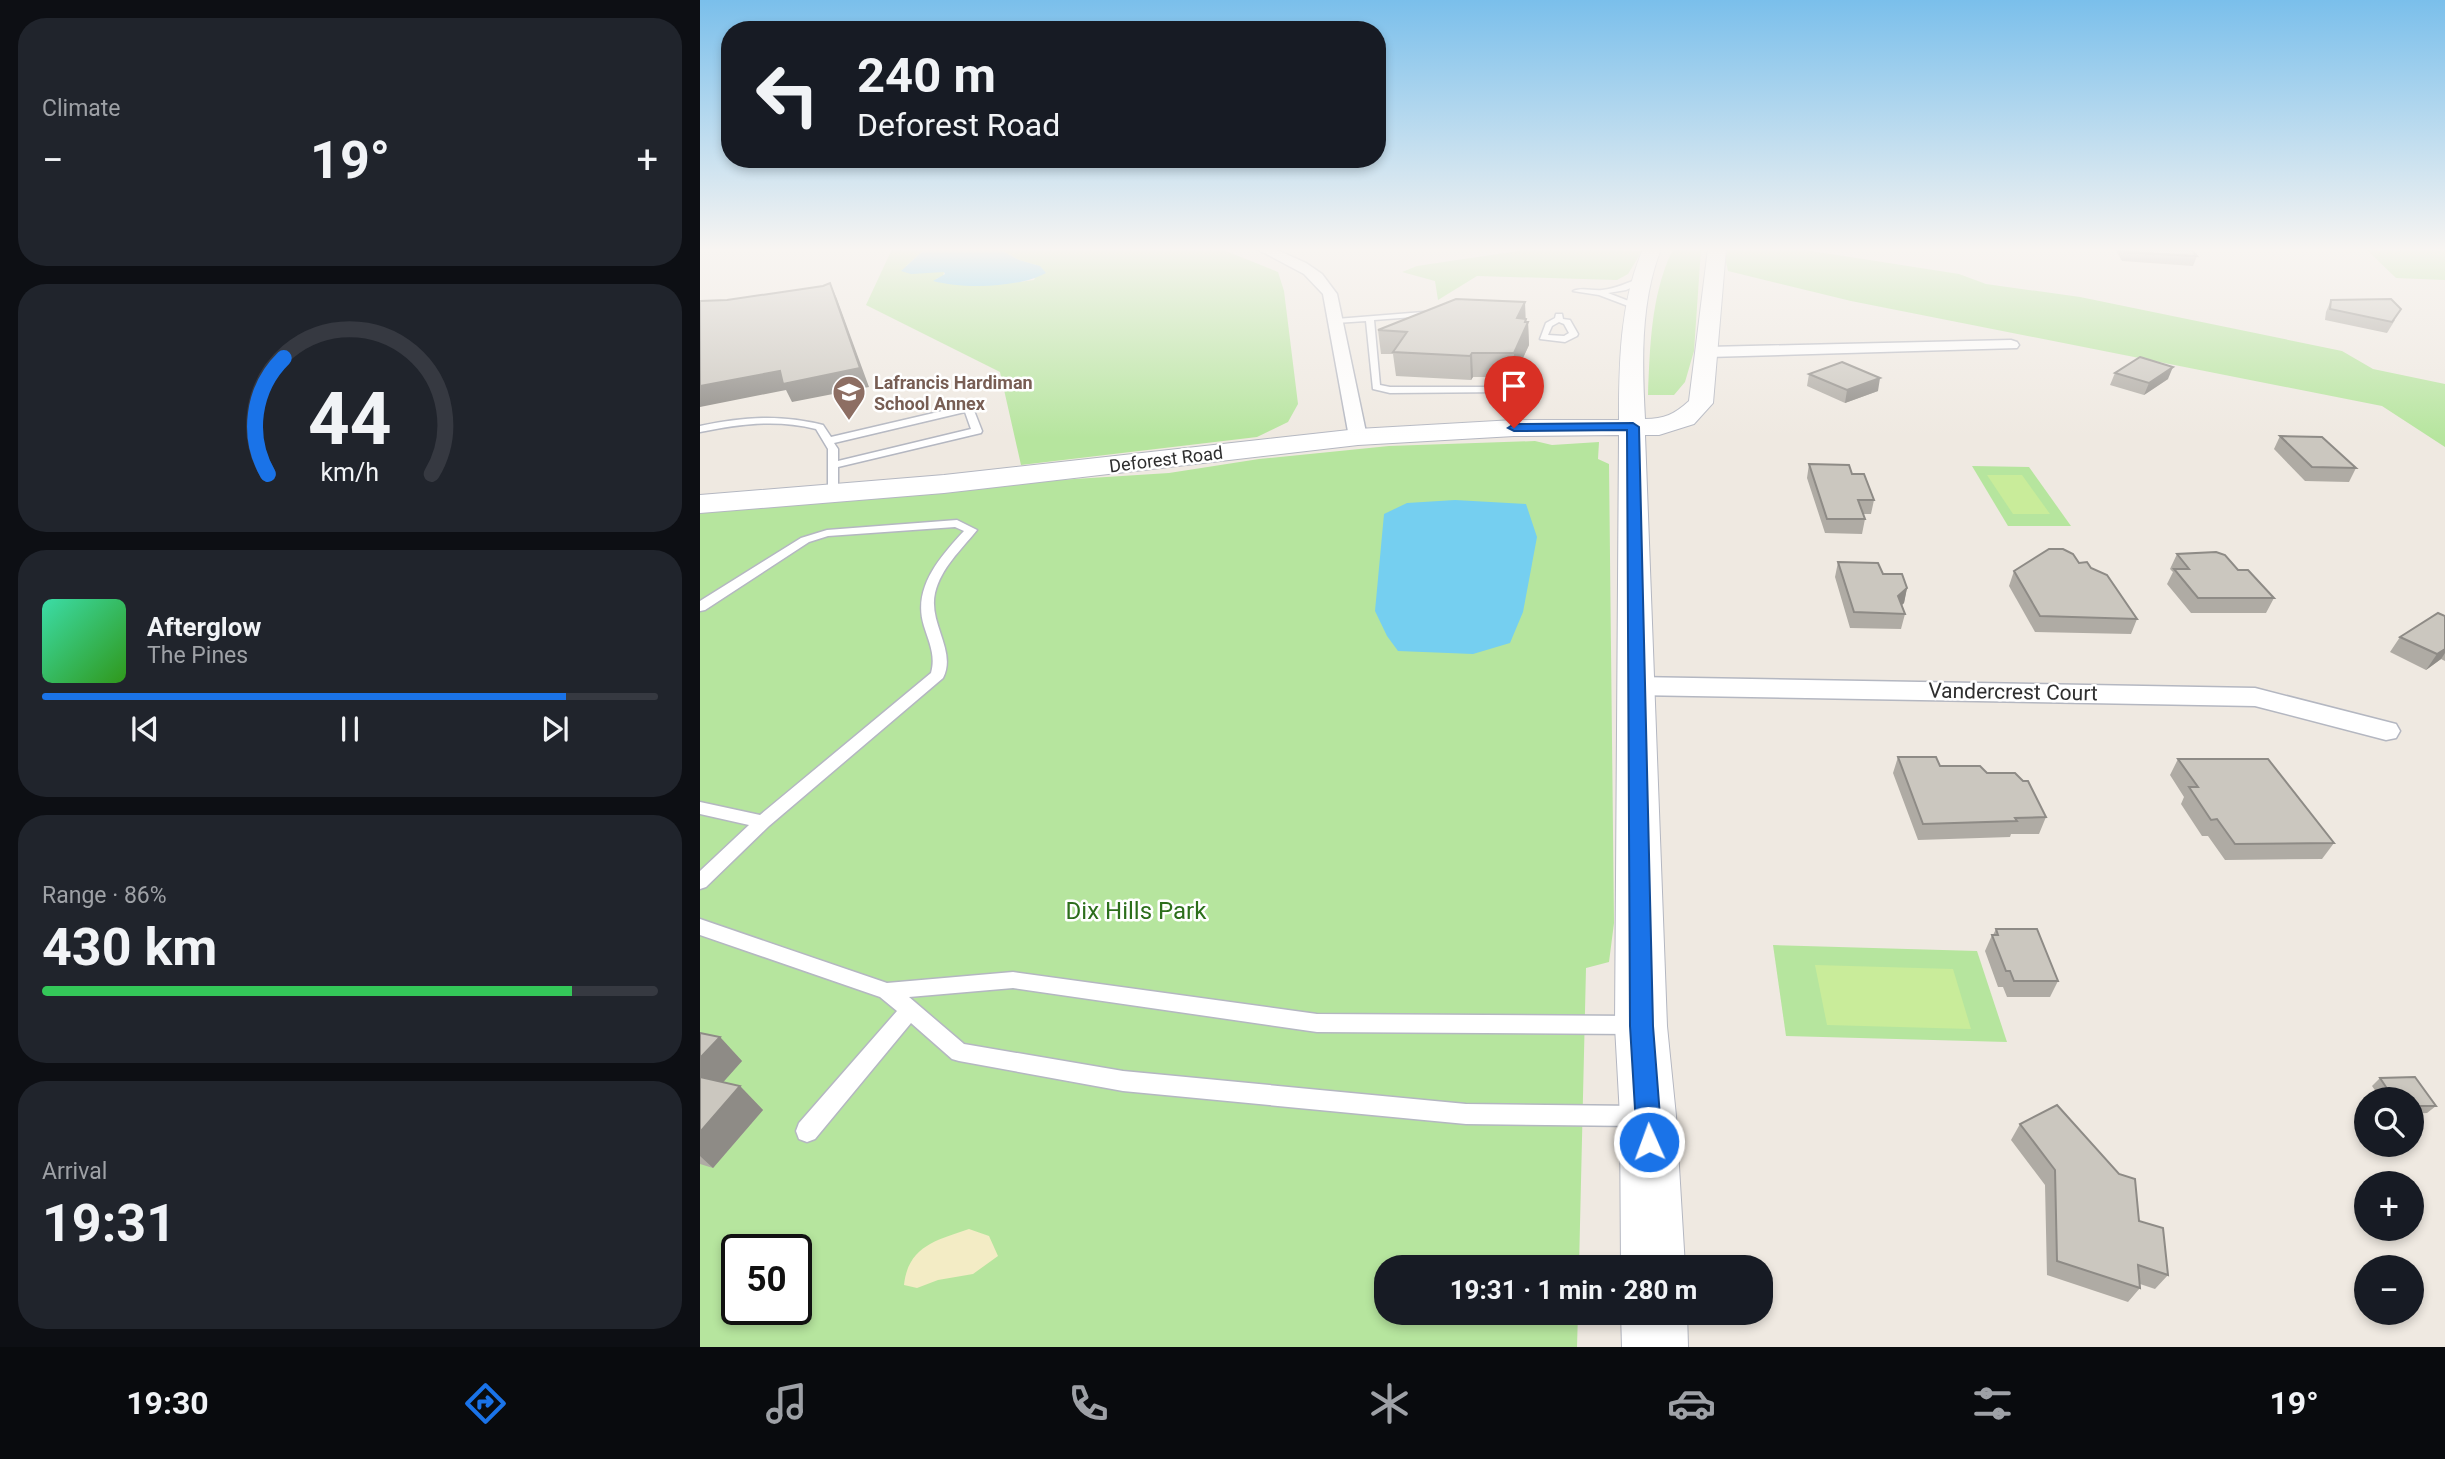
<!DOCTYPE html>
<html lang="en">
<head>
<meta charset="utf-8">
<style>
  :root { --surface:#171b24; --page:#20242c; --text:#f1f3f6; --muted:#9ea1a6; --line:#363941; --accent:#1a73e8 }
  body { margin:0; font-family:Roboto,sans-serif; background:var(--page); color:var(--text); height:100vh; display:flex; flex-direction:column; font-size:26px; white-space:nowrap }
  * { box-sizing:border-box; margin:0 }
  p { font-size:23px; color:var(--muted) }
  .icon { flex:none; width:38px; height:38px; fill:none; stroke:currentColor; stroke-width:2; stroke-linecap:round; stroke-linejoin:round }
  .map { position:relative; flex:1; overflow:hidden }
  .panel { display:flex; flex-direction:column; gap:18px; padding:18px; background:#0d0f14; width:700px }
  .panel>* { flex:none }
  .guide { position:absolute; left:21px; top:21px; width:665px; height:147px; border-radius:28px; box-shadow:0 4px 10px #0003; background:#171b24; color:var(--text); overflow:hidden }
  .tools { position:absolute; left:1654px; top:1087px; display:grid; gap:14px }
  .tools a { display:grid; place-items:center; width:70px; height:70px; border-radius:50%; background:var(--surface); box-shadow:0 4px 10px #0003; font-size:35px }
  .speed { position:absolute; left:21px; top:1234px; display:flex; gap:14px; font-size:35px; font-weight:700; text-align:center }
  .speed>* { display:grid; place-content:center; width:91px; height:91px; border-radius:50%; background:var(--surface); box-shadow:0 4px 10px #0003; line-height:1 }
  .speed .limit { border:4px solid #111; border-radius:10px; background:#fff; color:#111 }
  .pin { position:absolute; display:grid; place-items:center; width:60px; height:60px; color:#fff; margin:-72px -30px; border-radius:50% 50% 50% 0; rotate:-45deg; box-shadow:0 0 7px #0007 }
  .pin .icon { rotate:45deg }
  .me { position:absolute; width:77px; margin:-38px; rotate:358deg; stroke-linejoin:round; filter:drop-shadow(0 0 5px #0008) }
  .turn { display:flex; align-items:center; gap:24px; height:147px; padding:0 21px; font-size:32px }
  .turn .icon { width:91px; height:91px; stroke-width:2.5 }
  .turn b { display:block; font-size:49px; line-height:60px }
  .big { font-size:52px; font-weight:700; line-height:1.1 }
  .panel .card { flex:1; display:flex; flex-direction:column; justify-content:center; gap:10px; min-width:0; padding:0 24px; border-radius:28px; background:var(--page) }
  .panel .dial { align-items:center; gap:0 }
  .dial svg { height:182px; overflow:visible; fill:none; stroke:var(--line); stroke-width:7; stroke-linecap:round; text-anchor:middle }
  .dial text { fill:var(--text); stroke:none }
  .song { display:flex; align-items:center; gap:21px }
  .cover { width:84px; height:84px; border-radius:10px; background:linear-gradient(135deg,hsl(160 70% 55%),hsl(110 70% 35%)) }
  .played { height:7px; border-radius:4px; background:linear-gradient(90deg,var(--accent) 85%,var(--line) 85%) }
  .keys { display:flex; justify-content:space-around; direction:ltr }
  .heat { display:flex; justify-content:space-between; align-items:center; font-size:38px; direction:ltr }
  .charge { height:10px; border-radius:5px; background:linear-gradient(90deg,#34c759 86%,var(--line) 0) }
  .trip { position:absolute; left:674px; top:1255px; width:399px; height:70px; border-radius:28px; background:var(--surface); box-shadow:0 4px 10px #0003; font-weight:700; line-height:70px; text-align:center }
  .menu { display:flex; height:112px; justify-content:space-around; align-items:center; background:#090b0e; color:var(--muted) }
  .menu .icon { width:49px; height:49px }
  .menu .current { color:var(--accent) }
  .menu b { font-size:32px; color:var(--text) }
  main { display:flex; flex:1; min-height:0 }
  .map>svg:first-child { display:block }
  .green { fill:#b6e59e; fill-rule:evenodd }
  .sand { fill:#f3ecc5 }
  .pitch { fill:#c9ec9a }
  .water { fill:#75cff0 }
  .lines { fill:none; stroke-linecap:round; stroke-linejoin:round }
  .lane-casing { stroke:#b4b7c1; stroke-width:3 }
  .street-casing { stroke:#b4b7c1; stroke-width:3 }
  .secondary-casing { stroke:#b4b7c1; stroke-width:2 }
  .lane { fill:#fff; fill-rule:evenodd }
  .street { fill:#fff; fill-rule:evenodd }
  .secondary { fill:#fff; fill-rule:evenodd }
  .wall { fill:#afaba4 }
  .shaded-wall { fill:#8e8b86 }
  .building { fill:#cbc7bf; stroke:#8e8b86; stroke-width:2 }
  .route { fill:#1a73e8; stroke:#114b97; stroke-width:2 }
  .labels { text-anchor:middle; dominant-baseline:central; stroke-width:5; stroke-linejoin:round; paint-order:stroke }
  .far-education-label { font-size:18px; font-weight:bold; fill:#785e54; stroke:#fff; text-anchor:start }
  .far-street-label { font-size:18px; fill:#2e2e2e; stroke:#fff }
  .street-label { font-size:21px; fill:#2e2e2e; stroke:#fff }
  .near-park-label { font-size:24px; fill:#2c6e1b; stroke:#fff }
</style>
</head>
<body>
<main>
<section class="panel">
<div class="card"><p>Climate</p>
<div class="heat"><a>−</a><b class="big">19°</b><a>+</a></div>
</div>
<div class="card dial"><svg viewBox="0 0 100 80">
<path d="M14 69A42 42 0 1 1 86 69"/>
<path d="M14 69A42 42 0 0 1 21 18" stroke="#1a73e8"/>
<text x="50" y="56" font-size="32" font-weight="700">44</text>
<text x="50" y="72" font-size="11">km/h</text>
</svg></div>
<div class="card">
<div class="song"><i class="cover"></i><div><b>Afterglow</b><p>The Pines</p></div></div>
<div class="played"></div>
<div class="keys"><svg class="icon" aria-label="previous" viewBox="0 0 24 24"><path d="M18 5L8 12l10 7zM5 5v14"/></svg><svg class="icon" aria-label="pause" viewBox="0 0 24 24"><path d="M8 5v14M16 5v14"/></svg><svg class="icon" aria-label="next" viewBox="0 0 24 24"><path d="M6 5l10 7-10 7zM19 5v14"/></svg></div>
</div>
<div class="card"><p>Range · 86%</p><b class="big">430 km</b><div class="charge"></div></div>
<div class="card"><p>Arrival</p><b class="big">19:31</b></div>
</section>
<div class="map">
<svg width="1745" height="1347" viewBox="0 0 1745 1347">
  <rect width="100%" height="100%" fill="#efe9e1"/>
  <g class="green">
    <path d="M192,249H225L206,266L244,272L243,276L236,279C250,290 314,283 334,280L340,266L319,260L299,249H521L578,272L584,291L598,404L588,422L557,437L321,465L300,372L166,305Z"/>
    <path d="M831,249L942,251L928,274L917,280L777,276L738,300L735,281L702,272L717,266Z"/>
    <path d="M973,249H1001L994,351L985,382L974,395H948C950,346 951,294 973,249Z"/>
    <path d="M1023,249H1099L1259,274L1286,284L1380,297L1642,351L1673,369L1745,384V447L1682,406L1151,301L1028,271Z"/>
    <path d="M1666,249H1745V280L1696,278Z"/>
    <path d="M835,441L852,445L899,442L898,459L909,464L914,923L909,962L886,968L879,1267H686V1312L878,1313L877,1347H0V503L469,473L559,459L689,446ZM37,1250H96V1309H37Z"/>
    <path d="M1272,466L1329,467L1371,526H1308Z"/>
    <path d="M1073,945L1277,951L1307,1042L1086,1036Z"/>
  </g>
  <path class="sand" d="M269,1229L289,1236L298,1256L273,1274L238,1280L217,1288L204,1285C208,1246 237,1240 269,1229Z"/>
  <g class="pitch">
    <path d="M1287,475H1322L1350,514H1313Z"/>
    <path d="M1115,965L1253,969L1271,1029L1127,1025Z"/>
  </g>
  <g class="water">
    <path d="M225,249H299L319,260L340,266L346,273C319,288 263,289 233,281L245,274L244,272L211,274L201,271Z"/>
    <path d="M755,500L826,504L837,537L823,612L810,643L773,654L698,651L687,636L675,611L684,514L707,503Z"/>
  </g>
  <g class="lines">
    <defs>
      <g id="lane">
        <path d="M941,278L945,280L944,282L926,290L908,293L939,305V309H936L899,295L873,291C882,287 892,291 902,290C916,289 928,282 941,278Z"/>
        <path d="M736,311L740,313L739,315L674,320L680,385L690,387H806L809,388V392L690,393L673,389L666,321L636,323L632,321L636,319Z"/>
        <path d="M856,314H862L863,319L870,320L878,334L877,336L865,342L840,339L846,323L855,318ZM859,322L864,324L869,333L864,336L848,335L852,326Z"/>
        <path d="M268,405L273,408L282,431L281,433L138,467V493L133,496L128,493V449L116,429C77,419 39,424 0,432V426C42,417 81,414 123,425L131,437ZM265,412L271,429L138,461V449L134,443Z"/>
        <path d="M257,520L277,530C261,550 241,568 235,593C228,623 257,651 243,678L69,826L6,887L0,889V871L49,825L0,814V802L60,815L231,673C236,656 229,642 224,626C212,588 240,557 264,531L255,527L128,536L109,542L5,610L0,611V601L101,538L127,530Z"/>
        <path d="M0,919L187,983L313,972L617,1014L934,1016L941,1019L944,1025L941,1031L934,1034L617,1032L313,988L209,997L264,1044L423,1071L766,1104L938,1106L946,1109L949,1116L946,1123L938,1126L766,1124L423,1091L259,1061L252,1059L211,1023L115,1139L107,1142L99,1139L96,1131L99,1123L197,1011L180,997L0,935Z"/>
      </g>
      <g id="street">
        <path d="M557,249H575L606,263L622,274L637,294L667,437L665,441L658,443L649,437L623,294L604,274Z"/>
        <path d="M1311,340L1317,342L1319,345L1317,348L1008,357L1000,352L1008,347Z"/>
        <path d="M935,677L1555,688L1696,724L1700,731L1696,738L1686,740L1555,706L935,695L926,692L922,686L926,680Z"/>
      </g>
      <g id="secondary">
        <path d="M943,249H961C940,302 942,363 945,419C964,419 975,414 989,401L1008,249H1026L1013,403L994,424L959,435H945L967,1026L976,1116L985,1267H921L920,1116L915,1026L919,435L814,436L658,445L244,493L0,513V495L244,475L658,429L814,420H919C919,362 920,302 943,249Z"/>
        <path d="M921,1312H987L988,1347H922Z"/>
      </g>
    </defs>
    <use href="#lane" class="lane-casing"/>
    <use href="#street" class="street-casing"/>
    <use href="#secondary" class="secondary-casing"/>
    <use href="#lane" class="lane"/>
    <use href="#street" class="street"/>
    <use href="#secondary" class="secondary"/>
  </g>
  <g class="wall">
    <path d="M1415,249H1491L1497,256L1493,266L1422,261Z"/>
    <path d="M1631,300L1695,320L1687,333L1625,320L1626,312Z"/>
    <path d="M825,302V319H826V322H828L829,345L814,377H773L771,380L696,376L693,354H681L678,330Z"/>
    <path d="M1415,373L1468,379L1444,395L1410,385Z"/>
    <path d="M1109,374L1178,391L1145,403L1107,386Z"/>
    <path d="M1580,436L1656,468L1649,482L1605,481L1574,449Z"/>
    <path d="M1109,464L1152,474L1174,500L1171,514H1163L1165,519L1162,534L1125,533L1107,478Z"/>
    <path d="M1477,554L1538,570L1574,598L1566,613H1491L1467,584L1473,572L1470,569Z"/>
    <path d="M1138,562L1183,574L1207,588L1204,603L1202,605L1205,614L1201,629L1150,628L1135,577Z"/>
    <path d="M1379,563L1391,568L1437,619L1431,634L1335,632L1309,586L1314,571Z"/>
    <path d="M1745,616V661L1741,659L1726,670L1690,652L1700,637Z"/>
    <path d="M1198,757L1240,766L1287,773L1346,817L1339,834H1311L1310,837L1218,840L1193,773Z"/>
    <path d="M1478,759L1634,843L1622,859L1525,860L1508,836H1502L1481,804L1484,797L1470,775Z"/>
    <path d="M1296,929L1358,981L1350,997H1307L1303,987H1298L1285,951L1292,935H1293Z"/>
    <path d="M0,1033L20,1037L42,1061L23,1082L40,1086L63,1110L13,1168L0,1164Z"/>
    <path d="M1680,1078L1736,1106L1727,1113L1712,1114V1099H1681L1672,1086Z"/>
    <path d="M1320,1124L1439,1221L1468,1275L1455,1289L1440,1284V1288L1428,1302L1347,1275L1345,1185L1311,1140Z"/>
  </g>
  <g class="shaded-wall">
    <path d="M130,283L137,299L169,387L92,402L86,390L0,407V386L80,371Z"/>
    <path d="M825,302L826,326L828,322L829,345L814,377V353L817,318Z"/>
    <path d="M772,353L773,377L771,380L770,356Z"/>
    <path d="M1473,367L1468,379L1444,395L1449,383Z"/>
    <path d="M1180,378L1178,391L1145,403L1147,390Z"/>
    <path d="M1207,588L1204,603L1195,611L1198,596Z"/>
    <path d="M1745,649V653L1741,659L1726,670L1737,654Z"/>
    <path d="M20,1037L42,1061L10,1097L0,1087V1058Z"/>
    <path d="M40,1086L63,1110L13,1168L0,1156V1132Z"/>
  </g>
  <g class="building">
    <path d="M1424,249H1491L1497,256L1425,252Z"/>
    <path d="M130,283L160,368L83,384L80,371L0,386V301L27,300L123,286Z"/>
    <path d="M756,299L825,302L817,318L826,319L825,322H828L814,353H772L770,356L693,352L707,332L678,330Z"/>
    <path d="M1691,299L1701,309L1692,322L1630,309L1631,300Z"/>
    <path d="M1440,357L1473,367L1449,383L1415,373Z"/>
    <path d="M1142,362L1180,378L1147,390L1109,374Z"/>
    <path d="M1580,436L1622,437L1656,468L1612,467Z"/>
    <path d="M1109,464L1149,465L1152,474H1164L1174,500H1158L1165,519H1127Z"/>
    <path d="M1349,549H1363L1373,554L1379,563L1387,562L1391,568L1407,575L1437,619L1340,616L1314,571Z"/>
    <path d="M1516,552L1525,555L1538,570H1548L1574,598H1498L1474,569H1489L1477,554Z"/>
    <path d="M1138,562L1178,563L1183,574H1202L1207,588L1198,596L1205,614L1154,612Z"/>
    <path d="M1738,613L1745,616V649L1737,654L1700,637Z"/>
    <path d="M1198,757H1236L1240,766H1280L1287,773H1315L1323,781H1328L1346,817L1315,818L1317,821L1223,824Z"/>
    <path d="M1478,759H1568L1634,843L1535,844L1517,819L1511,820L1489,787H1498Z"/>
    <path d="M1296,929H1337L1358,981H1314L1310,971H1306L1292,935H1298Z"/>
    <path d="M0,1033L20,1037L0,1058Z"/>
    <path d="M0,1077L40,1086L0,1132Z"/>
    <path d="M1715,1077L1736,1106H1712V1099H1694L1680,1078Z"/>
    <path d="M1357,1105L1419,1174L1435,1179L1439,1221L1463,1228L1468,1275L1438,1265L1440,1288L1357,1261L1355,1170L1320,1124Z"/>
  </g>
  <linearGradient id="sky" x2="0" y2="1"><stop stop-color="#7abfeb"/><stop offset="0.57" stop-color="#f8f5f2"/><stop offset="1" stop-color="#f8f5f2" stop-opacity="0"/></linearGradient>
  <rect width="1745" height="438" fill="url(#sky)"/>
  <path class="route" d="M933,423L939,427L953,1026L962,1142L958,1150L949,1154L940,1150L937,1142L930,1026L927,430L814,431L808,428L814,424Z"/>
  <defs>
    <symbol id="school-pin" viewBox="-11 -11 22 30"><path d="M0 17L-7.5 6A9.5 9.5 0 1 1 7.5 6Z" fill="#8d6e63" stroke="#fff"/><path d="M0-5L7-2L0 1L-7-2ZM-4 1L0 2.5L4 1V4Q0 6-4 4Z" fill="#fff"/></symbol>
  </defs>
  <g fill-rule="evenodd">
    <use href="#school-pin" x="130" y="373" width="38" height="52"/>
  </g>
  <g class="labels">
    <g class="far-education-label">
      <text x="174" y="382">Lafrancis Hardiman<tspan x="174" dy="21">School Annex</tspan></text>
    </g>
    <g class="far-street-label">
      <text transform="translate(466 459) rotate(-7)">Deforest Road</text>
    </g>
    <g class="street-label">
      <text transform="translate(1313 692) rotate(1)">Vandercrest Court</text>
    </g>
    <g class="near-park-label">
      <text x="436" y="911">Dix Hills Park</text>
    </g>
  </g>
</svg>
<div class="tools">
<a><svg class="icon" aria-label="search" viewBox="0 0 24 24"><circle cx="10" cy="10" r="6"/><path d="M15 15l6 6"/></svg></a>
<a>+</a>
<a>−</a>
</div>
<div class="speed"><div class="limit">50</div></div>
<div class="pin" style="left:814px;top:428px;background:#d93025"><svg class="icon" aria-label="arrive" viewBox="0 0 24 24"><path d="M6 21V4h12l-3 4 3 4H6"/></svg></div>
<svg class="me" style="left:949px;top:1142px" viewBox="-20 -20 40 40"><circle r="17" fill="#1a73e8" stroke="#fff" stroke-width="3"/><path d="M0-11L8 9 0 5-8 9z" fill="#fff"/></svg>
<div class="trip">19:31 · 1 min · 280 m</div>
<div class="guide">
<div class="turn"><svg class="icon" aria-label="left" viewBox="0 0 24 24"><path d="M17 20v-9H6M10 6l-5 5 5 5"/></svg><div><b>240 m</b>Deforest Road</div></div>
</div>
</div>
</main>
<nav class="menu">
<b>19:30</b>
<svg class="icon current" aria-label="directions" viewBox="0 0 24 24"><path d="M12 3l9 9-9 9-9-9zM9 14v-3h6M13 9l2 2-2 2"/></svg>
<svg class="icon" aria-label="music" viewBox="0 0 24 24"><path d="M9 18V5l10-2v13"/><circle cx="6" cy="18" r="3"/><circle cx="16" cy="16" r="3"/></svg>
<svg class="icon" aria-label="phone" viewBox="0 0 24 24"><path d="M5 4h4l2 5-3 2q2 4 5 5l2-3 5 2v4C11 20 4 13 5 4z"/></svg>
<svg class="icon" aria-label="climate" viewBox="0 0 24 24"><path d="M12 3v18M4 7l16 10M4 17L20 7"/></svg>
<svg class="icon" aria-label="car" viewBox="0 0 24 24"><path d="M5 17H2v-5l4-1 3-4h7l3 4 3 1v5h-3M9 17h6M6 11h13"/><circle cx="7" cy="17" r="2"/><circle cx="17" cy="17" r="2"/></svg>
<svg class="icon" aria-label="filters" viewBox="0 0 24 24"><path d="M4 7h16M4 17h16"/><circle cx="9" cy="7" r="2"/><circle cx="15" cy="17" r="2"/></svg>
<b>19°</b>
</nav>
</body>
</html>
